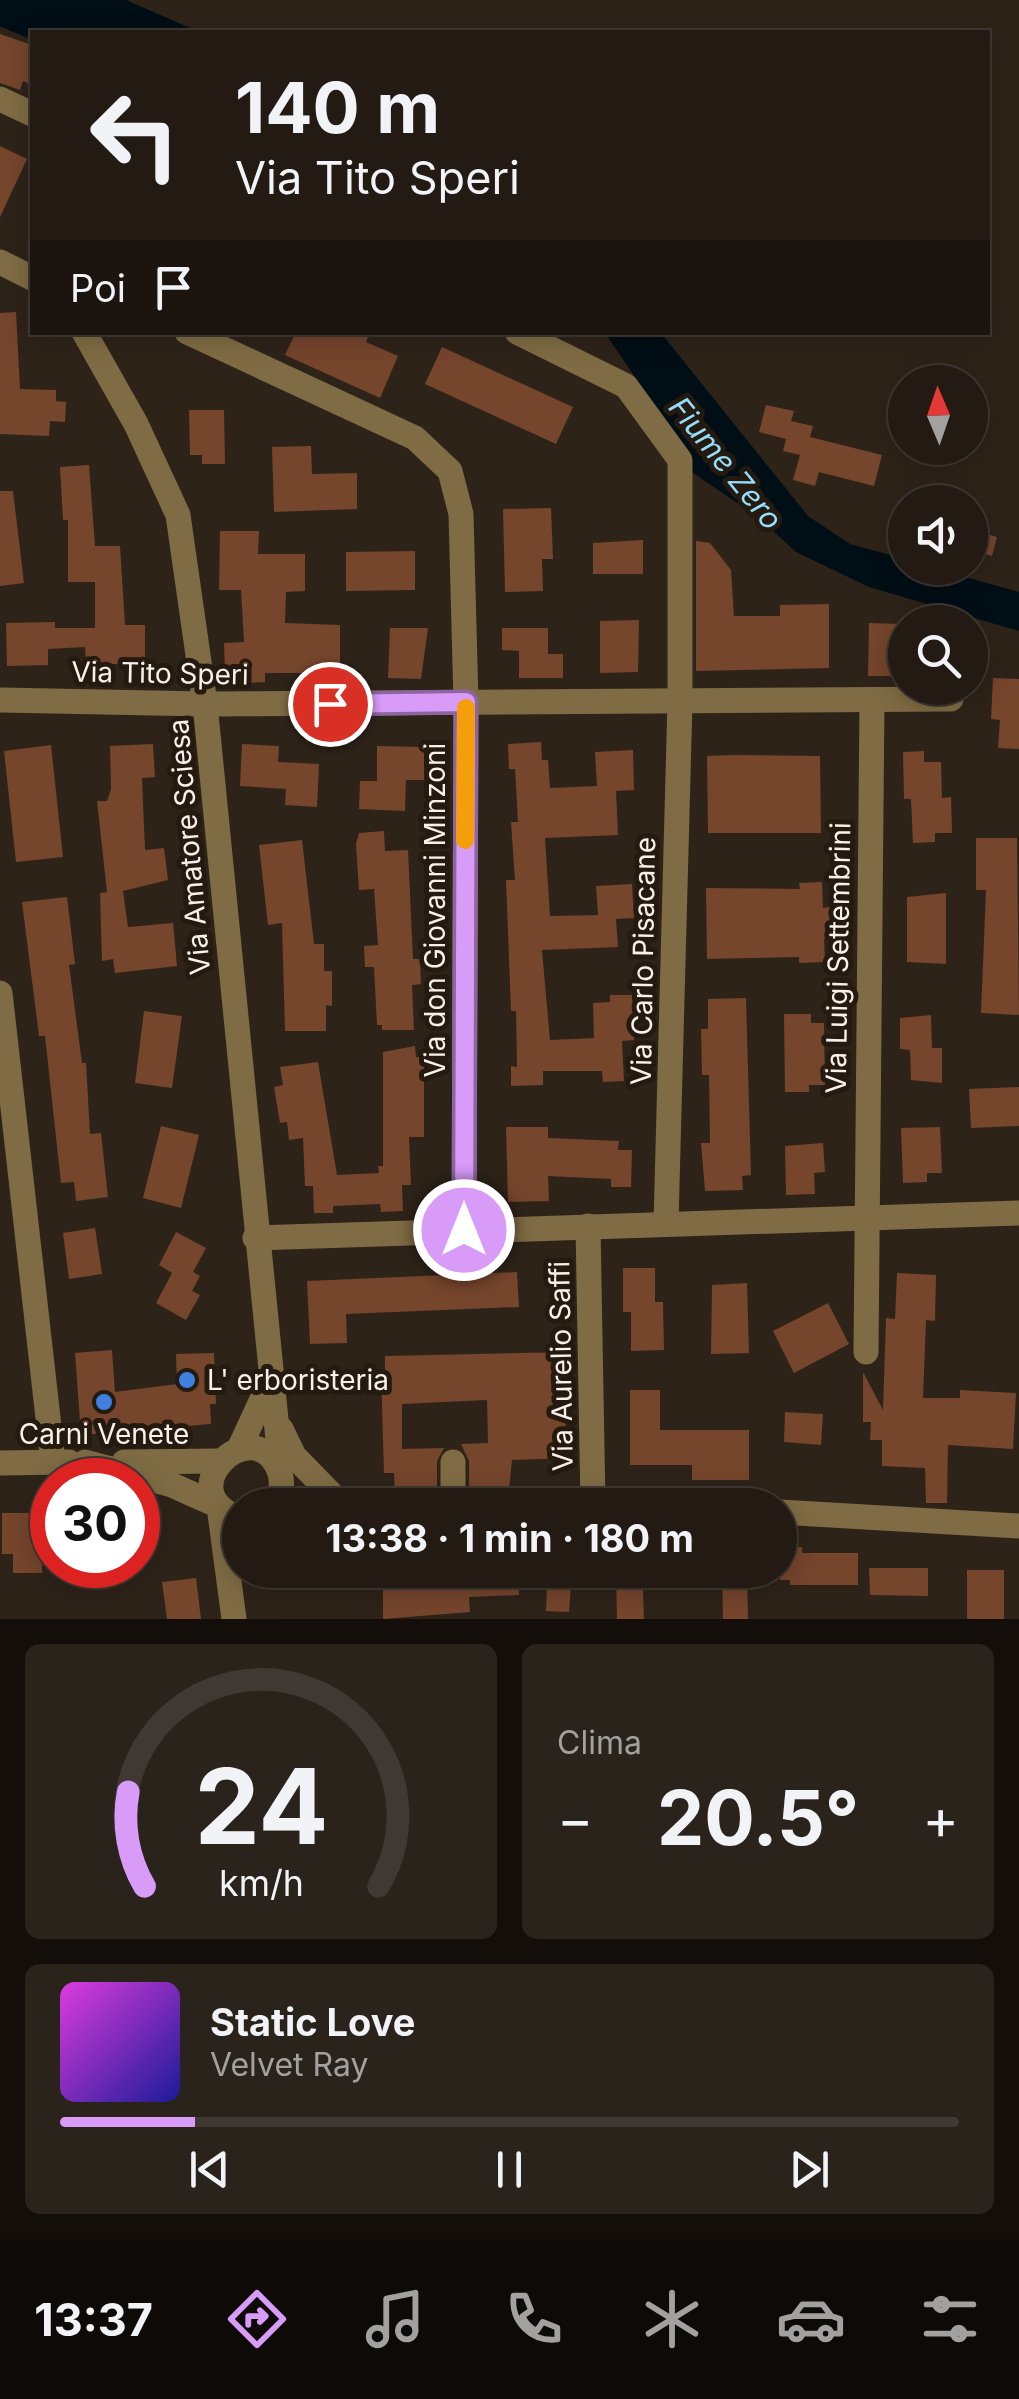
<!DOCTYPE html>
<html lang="it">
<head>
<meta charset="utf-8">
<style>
  :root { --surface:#221a13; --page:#2a231c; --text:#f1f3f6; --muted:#a2a1a0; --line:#3f3833; --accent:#d89bf8 }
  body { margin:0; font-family:Inter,sans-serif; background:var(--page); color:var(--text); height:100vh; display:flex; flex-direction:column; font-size:38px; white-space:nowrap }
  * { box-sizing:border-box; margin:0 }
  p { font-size:32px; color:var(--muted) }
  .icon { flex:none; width:55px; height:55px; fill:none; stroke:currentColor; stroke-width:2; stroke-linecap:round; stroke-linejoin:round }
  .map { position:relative; height:1619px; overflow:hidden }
  .side { display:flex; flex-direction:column; gap:25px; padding:25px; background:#130e0a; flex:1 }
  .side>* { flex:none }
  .banner { position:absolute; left:30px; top:30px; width:960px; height:305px; border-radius:0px; box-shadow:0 5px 25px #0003,0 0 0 2px var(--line); background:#221a13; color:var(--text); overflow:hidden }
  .needle { width:65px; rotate:358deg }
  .fabs { position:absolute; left:888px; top:365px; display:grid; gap:20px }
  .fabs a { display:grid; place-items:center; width:100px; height:100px; border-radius:50%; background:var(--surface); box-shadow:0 5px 25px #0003,0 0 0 2px var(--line); font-size:50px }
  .speed { position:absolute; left:30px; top:1458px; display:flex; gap:20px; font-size:50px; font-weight:700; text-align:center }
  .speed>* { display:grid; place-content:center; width:130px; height:130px; border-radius:50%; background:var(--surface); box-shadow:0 5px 25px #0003,0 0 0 2px var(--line); line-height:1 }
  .speed .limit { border:15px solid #d22; background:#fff; color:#111 }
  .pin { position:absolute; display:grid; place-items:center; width:85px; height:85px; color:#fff; margin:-42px; border:5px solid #fff; border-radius:50%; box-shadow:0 2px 10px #0007 }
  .me { position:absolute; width:110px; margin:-55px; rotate:0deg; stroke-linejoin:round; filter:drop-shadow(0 0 8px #0008) }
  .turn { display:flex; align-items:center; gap:35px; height:210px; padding:0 40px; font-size:45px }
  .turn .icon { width:130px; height:130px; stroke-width:2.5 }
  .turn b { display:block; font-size:70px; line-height:85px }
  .then { display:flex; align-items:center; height:95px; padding:0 40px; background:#0003; gap:20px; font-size:38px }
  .big { font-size:75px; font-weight:700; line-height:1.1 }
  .side .tile { flex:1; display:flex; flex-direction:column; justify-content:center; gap:15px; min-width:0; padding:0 35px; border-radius:15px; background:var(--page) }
  .side .dial { align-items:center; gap:0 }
  .dial svg { height:260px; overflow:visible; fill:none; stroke:var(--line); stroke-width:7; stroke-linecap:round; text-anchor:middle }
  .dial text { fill:var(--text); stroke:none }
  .song { display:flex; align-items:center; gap:30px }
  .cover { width:120px; height:120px; border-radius:15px; background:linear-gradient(135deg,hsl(300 70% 55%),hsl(240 70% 35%)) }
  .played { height:10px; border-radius:5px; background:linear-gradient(90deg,var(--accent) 15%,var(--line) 15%) }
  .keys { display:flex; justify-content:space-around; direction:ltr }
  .heat { display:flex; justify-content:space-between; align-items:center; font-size:55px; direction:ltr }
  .side .tiles { flex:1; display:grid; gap:25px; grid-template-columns:1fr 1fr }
  .tile:last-child { grid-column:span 2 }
  .trip { position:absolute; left:222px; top:1488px; width:575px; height:100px; border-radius:50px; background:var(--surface); box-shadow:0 5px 25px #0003,0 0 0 2px var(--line); font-weight:700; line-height:100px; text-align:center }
  .menu { display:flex; height:160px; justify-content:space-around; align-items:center; background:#0e0a08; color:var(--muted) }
  .menu .icon { width:70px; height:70px }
  .menu .active { color:var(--accent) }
  .menu b { font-size:45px; color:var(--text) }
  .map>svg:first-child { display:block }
  .water { fill:#000e15 }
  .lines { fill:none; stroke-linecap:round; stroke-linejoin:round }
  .river { stroke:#000e15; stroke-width:45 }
  .building { fill:#75452c }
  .street { stroke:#7f6c44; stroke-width:25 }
  .route-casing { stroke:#8c65a1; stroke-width:25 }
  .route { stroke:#d89bf8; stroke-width:18 }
  .slow { stroke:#f59e0b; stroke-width:18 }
  .shop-dot { fill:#3f7fe0; stroke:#241a10; stroke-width:4 }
  .labels { text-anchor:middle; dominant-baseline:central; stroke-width:10; stroke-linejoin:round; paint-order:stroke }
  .street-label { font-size:28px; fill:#f8f0ea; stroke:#241a10 }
  .poi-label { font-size:28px; fill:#f8f0ea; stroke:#241a10; text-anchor:start }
  .water-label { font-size:30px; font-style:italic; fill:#94ddfd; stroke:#241a10 }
</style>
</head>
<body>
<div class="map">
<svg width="1019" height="1619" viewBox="0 0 1019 1619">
  <rect width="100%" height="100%" fill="#2e2319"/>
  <g class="water">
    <path d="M5,0H126L199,32H85Z"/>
    <path d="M605,333H661L808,516L850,544L905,559V568H933L1019,592V631L869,587L796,552L759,518L689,470L673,433Z"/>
  </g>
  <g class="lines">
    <path class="river" d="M0,2L72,32"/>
  </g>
  <g class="building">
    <path d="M0,34L32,45V85L23,81L20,90L0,83Z"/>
    <path d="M0,146L27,159L0,217Z"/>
    <path d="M16,312L20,389L56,390V401L66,402L65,422L50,421L49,436L0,434V313Z"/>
    <path d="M296,332H370L366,342L398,356L380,398L285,355Z"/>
    <path d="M442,347L573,407L556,444L425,384Z"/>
    <path d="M766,405L794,411L791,421L813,426L810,437L882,455L874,486L819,472L815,486L793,480L800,455L783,451L786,439L759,432Z"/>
    <path d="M189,410H224L225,464H202V455H190Z"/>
    <path d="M311,446L312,474L357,473V509L274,512L272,447Z"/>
    <path d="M89,465L95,546H120L125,625H145V664H86L85,647L48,649V665L7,666L6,623L55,622V628H95V582H68V520H63L60,467Z"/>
    <path d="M0,491H13L24,583L0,586Z"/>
    <path d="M551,508L553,559H542L543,591L505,592L503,509Z"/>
    <path d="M970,529L997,537L992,556L970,550Z"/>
    <path d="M220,531H259L258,554H305V591L286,592L285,623L340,625V673H265V682L246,683V670L225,671L224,643L244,642L241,590H219Z"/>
    <path d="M643,540V574H593V543Z"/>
    <path d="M696,541L710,543L731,570L734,616H780V605L829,604V668L696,671Z"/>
    <path d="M415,551V590L346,591V552Z"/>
    <path d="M639,620L638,672L600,673V621Z"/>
    <path d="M869,623L904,624L905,676H868Z"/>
    <path d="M390,628H428L421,679L388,678Z"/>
    <path d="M502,628H548V654H563V678H519V651L502,650Z"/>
    <path d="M993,678L1019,679V749L998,748L1000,720L991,719Z"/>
    <path d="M541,742L542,760H548L550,788L597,786L595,752L633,750L634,790L616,791L618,835L545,838L550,916L598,915L596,886L632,884L634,918L616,919L618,947L542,950L550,1040L594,1038L593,1003L610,1002V995H632L634,1040L622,1041L624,1081L603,1082L602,1071H543V1085L511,1086V1066L517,1067L516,1011H511L506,880H515L511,822H518L515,769H509L508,744Z"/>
    <path d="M153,744L155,777L142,778L145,850L164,848L168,880L123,891L128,927L173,923L177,966L115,973L113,959L102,961L100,893L107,892L97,801H107L111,789L110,746Z"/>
    <path d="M242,744L279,746L278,762L319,764L317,807L285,805L286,789L240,786Z"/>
    <path d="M51,745L63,857L16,862L4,751Z"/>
    <path d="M377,746L424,747V780H406L405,811L359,809L360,781H377Z"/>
    <path d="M924,751V762H941L942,798L951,797L952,833H935V842L913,843L911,799H904L903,752Z"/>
    <path d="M733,755L820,756L821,833H708L707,756Z"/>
    <path d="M384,831L385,851L408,850L413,959H420L421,984L412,985L414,1030H382V1025H377L374,967H365L364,946L378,945L374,889L359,890L356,844L359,833Z"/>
    <path d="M976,838H1017L1019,1015L981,1013L986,890H976Z"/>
    <path d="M302,840L314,944H324V971H332V1006L326,1005V1031H285L282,923L268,925L259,845Z"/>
    <path d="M822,882L823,908L830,907L832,939H824L825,962L799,963V957L707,959L706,888L800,889L799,883Z"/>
    <path d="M946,893V964L907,962V897Z"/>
    <path d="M67,897L75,964L69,965L82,1063H86L90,1134L101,1133L108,1197L76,1201L74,1182L61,1183L45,1036H39L22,902Z"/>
    <path d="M746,998L751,1175L742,1176L743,1190L705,1191L701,1143H710L709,1075H702L701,1029H708V999Z"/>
    <path d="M144,1011L182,1016L172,1088L135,1083Z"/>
    <path d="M784,1014H811V1023H824L825,1085H809V1092H785Z"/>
    <path d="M931,1015L932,1048H942V1083L911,1080L910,1050L900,1049V1018Z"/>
    <path d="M415,1046L416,1057H424V1137H409L411,1185H402L403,1211L381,1212L380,1204L333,1206V1213H314L313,1186H305L303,1138L289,1140L287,1122L280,1123L274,1087L283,1085L280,1067L318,1062L337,1175L379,1173L378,1166H383V1052Z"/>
    <path d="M1019,1087V1126L971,1128L969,1089Z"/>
    <path d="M161,1126L199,1135L181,1208L143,1198Z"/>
    <path d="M506,1127H548V1138L619,1141L618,1150H632L631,1187H611V1179L548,1176L549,1201L508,1202Z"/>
    <path d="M940,1127L942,1173H927V1182L903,1183L901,1128Z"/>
    <path d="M823,1143L825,1172L814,1173L815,1194L786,1195L785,1146Z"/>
    <path d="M95,1228L102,1274L69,1279L63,1233Z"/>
    <path d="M176,1232L206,1248L193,1272L200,1276L192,1291L200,1295L186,1320L156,1303L172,1273L159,1265Z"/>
    <path d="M623,1268H655V1302H663L664,1350L631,1351V1312H623Z"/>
    <path d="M517,1272L519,1307L346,1314L347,1343L310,1344L307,1281Z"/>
    <path d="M897,1273L936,1275L935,1321L926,1320L923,1398H960V1390L1016,1393L1013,1449L948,1445L947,1503H926L925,1468L882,1466V1440H870L871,1422H863V1372L883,1410L886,1318L895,1319Z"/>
    <path d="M747,1283L749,1353L711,1354L712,1285Z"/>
    <path d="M828,1303L849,1344L794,1373L773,1331Z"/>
    <path d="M112,1350L115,1392L177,1384L176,1354L214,1353L216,1404H210L211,1424L81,1435L75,1353Z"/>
    <path d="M572,1352L573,1407H565L567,1458L512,1460L509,1490L469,1491V1461L461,1444L488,1443L487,1400L402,1404V1449L444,1448L437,1461V1493L395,1494L394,1473H384L381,1371H385V1356Z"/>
    <path d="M630,1390H660V1430H749V1480H692V1465H630Z"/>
    <path d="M785,1412L823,1414L821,1445L784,1442Z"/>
    <path d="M2,1513H42V1573H13V1554H2Z"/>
    <path d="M802,1547V1553H858V1585H790V1580H780V1548Z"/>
    <path d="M869,1568H928V1596L870,1595Z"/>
    <path d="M272,1570H305V1589L272,1590Z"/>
    <path d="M383,1570H518L519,1595L469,1597L470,1612L383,1619Z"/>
    <path d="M616,1570H672V1588L643,1590L644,1619H617Z"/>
    <path d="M722,1570H747L748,1619H723Z"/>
    <rect x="967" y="1570" width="37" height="49"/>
    <path d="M196,1578L201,1619H167L162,1582Z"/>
    <path d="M547,1585L571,1586L569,1612L546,1611Z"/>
  </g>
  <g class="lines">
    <g class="street">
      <path d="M0,99L32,114"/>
      <path d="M0,262L32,278"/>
      <path d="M84,332L136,424L178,515L205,704L279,1450L276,1463"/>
      <path d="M187,332L415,438L450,471L461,514L466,702L464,1230"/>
      <path d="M517,332L626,386L680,460V701L666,1223"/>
      <path d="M0,700L205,704L951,699"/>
      <path d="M0,993L53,1462"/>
      <path d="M588,1226L593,1505"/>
      <path d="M255,1238L1019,1213"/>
      <path d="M866,1352L872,700"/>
      <path d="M281,1429L294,1456L336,1499"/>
      <path d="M239,1449L269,1384"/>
      <path d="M85,1462L172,1485L219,1506L234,1619"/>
      <path d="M124,1462L219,1461"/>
      <path d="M453,1462V1505"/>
      <path d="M0,1463L69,1462"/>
      <path d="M780,1512L1019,1526"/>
      <path d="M240,1518C167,1493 251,1410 278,1468C284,1481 282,1493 275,1505"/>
    </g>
  </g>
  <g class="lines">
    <defs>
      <path id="route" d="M330,704L466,702L464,1230"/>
    </defs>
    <use href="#route" class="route-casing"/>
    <use href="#route" class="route"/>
    <path class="slow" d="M465,840L466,708"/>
  </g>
  <g class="shop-dot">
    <circle cx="187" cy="1380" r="10"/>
    <circle cx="104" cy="1402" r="10"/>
  </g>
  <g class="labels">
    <g class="street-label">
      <text transform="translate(160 673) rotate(1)">Via Tito Speri</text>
      <text transform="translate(189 847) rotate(-95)">Via Amatore Sciesa</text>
      <text transform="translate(435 910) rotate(-90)">Via don Giovanni Minzoni</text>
      <text transform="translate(838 958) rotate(-89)">Via Luigi Settembrini</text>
      <text transform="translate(643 961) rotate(-89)">Via Carlo Pisacane</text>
      <text transform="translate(561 1366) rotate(-91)">Via Aurelio Saffi</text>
    </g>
    <g class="poi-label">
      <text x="207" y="1380">L' erboristeria</text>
      <text x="104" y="1434" text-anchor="middle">Carni Venete</text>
    </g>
    <g class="water-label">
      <text transform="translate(726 463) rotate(51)">Fiume Zero</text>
    </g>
  </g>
</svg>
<div class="fabs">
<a><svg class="needle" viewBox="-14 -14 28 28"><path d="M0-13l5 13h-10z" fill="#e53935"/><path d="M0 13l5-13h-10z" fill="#a2a1a0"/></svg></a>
<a><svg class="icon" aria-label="sound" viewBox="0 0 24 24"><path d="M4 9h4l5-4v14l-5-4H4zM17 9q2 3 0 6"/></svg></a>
<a><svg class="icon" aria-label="search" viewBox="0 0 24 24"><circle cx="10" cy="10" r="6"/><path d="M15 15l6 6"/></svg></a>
</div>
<div class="speed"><div class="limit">30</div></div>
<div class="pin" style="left:330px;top:704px;background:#d93025"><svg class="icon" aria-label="arrive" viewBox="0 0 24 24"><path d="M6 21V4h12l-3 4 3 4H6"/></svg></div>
<svg class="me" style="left:464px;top:1230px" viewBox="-20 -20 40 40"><circle r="17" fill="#d89bf8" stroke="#fff" stroke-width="3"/><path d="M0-11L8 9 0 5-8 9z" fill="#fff"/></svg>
<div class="trip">13:38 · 1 min · 180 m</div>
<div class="banner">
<div class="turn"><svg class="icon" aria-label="left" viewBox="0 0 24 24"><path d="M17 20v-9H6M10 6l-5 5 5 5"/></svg><div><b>140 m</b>Via Tito Speri</div></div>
<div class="then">Poi<svg class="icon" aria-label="arrive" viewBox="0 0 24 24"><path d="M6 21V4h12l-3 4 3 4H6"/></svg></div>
</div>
</div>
<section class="side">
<div class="tiles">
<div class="tile dial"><svg viewBox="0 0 100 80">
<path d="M14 69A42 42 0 1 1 86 69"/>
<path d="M14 69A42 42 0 0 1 9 40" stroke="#d89bf8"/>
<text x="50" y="56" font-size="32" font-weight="700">24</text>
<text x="50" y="72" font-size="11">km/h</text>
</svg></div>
<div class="tile"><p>Clima</p>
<div class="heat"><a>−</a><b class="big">20.5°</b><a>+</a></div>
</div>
<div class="tile">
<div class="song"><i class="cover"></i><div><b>Static Love</b><p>Velvet Ray</p></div></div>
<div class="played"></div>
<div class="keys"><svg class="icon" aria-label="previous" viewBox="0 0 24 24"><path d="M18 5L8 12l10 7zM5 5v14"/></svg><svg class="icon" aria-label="pause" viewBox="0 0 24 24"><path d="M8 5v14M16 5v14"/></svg><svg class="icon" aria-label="next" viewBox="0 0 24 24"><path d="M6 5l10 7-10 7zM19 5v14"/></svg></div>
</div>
</div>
</section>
<nav class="menu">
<b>13:37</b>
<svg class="icon active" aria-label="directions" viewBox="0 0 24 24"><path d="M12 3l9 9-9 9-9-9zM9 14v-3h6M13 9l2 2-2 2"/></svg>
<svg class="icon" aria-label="music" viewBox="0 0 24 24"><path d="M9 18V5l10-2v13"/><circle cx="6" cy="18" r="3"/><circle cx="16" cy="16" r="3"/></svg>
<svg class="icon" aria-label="phone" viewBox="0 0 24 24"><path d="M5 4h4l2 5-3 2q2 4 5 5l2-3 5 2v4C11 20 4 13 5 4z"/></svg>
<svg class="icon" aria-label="climate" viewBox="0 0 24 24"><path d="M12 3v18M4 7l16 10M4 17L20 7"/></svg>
<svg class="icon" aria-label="car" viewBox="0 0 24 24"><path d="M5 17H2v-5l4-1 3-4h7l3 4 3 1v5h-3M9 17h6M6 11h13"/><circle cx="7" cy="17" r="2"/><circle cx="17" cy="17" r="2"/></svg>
<svg class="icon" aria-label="filters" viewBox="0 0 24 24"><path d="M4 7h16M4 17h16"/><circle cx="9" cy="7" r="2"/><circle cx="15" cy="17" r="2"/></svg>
</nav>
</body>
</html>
